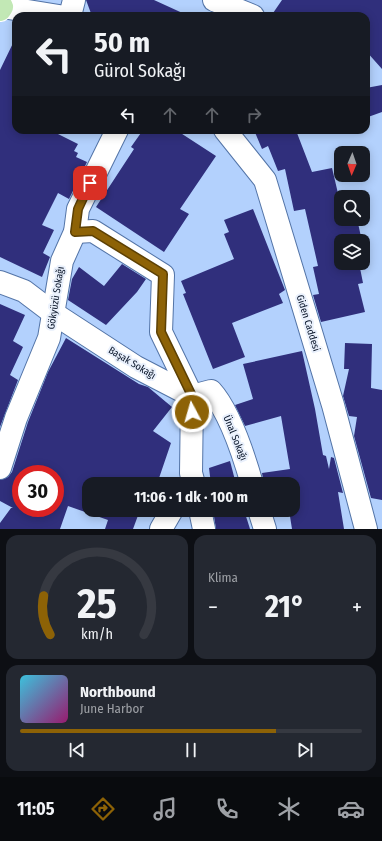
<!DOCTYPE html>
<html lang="tr">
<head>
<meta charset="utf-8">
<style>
  :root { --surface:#171b24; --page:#242831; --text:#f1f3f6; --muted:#9ea1a6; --line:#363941; --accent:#8d6206 }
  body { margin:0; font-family:"Fira Sans Condensed",sans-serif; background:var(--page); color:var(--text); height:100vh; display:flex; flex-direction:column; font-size:15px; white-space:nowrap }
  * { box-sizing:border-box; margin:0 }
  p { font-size:13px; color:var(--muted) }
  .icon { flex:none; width:22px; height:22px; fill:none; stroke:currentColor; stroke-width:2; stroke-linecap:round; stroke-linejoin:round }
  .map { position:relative; height:529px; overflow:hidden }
  .drawer { display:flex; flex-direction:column; gap:6px; padding:6px; background:#0d0f14; flex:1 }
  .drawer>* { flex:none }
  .top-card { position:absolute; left:12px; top:12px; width:358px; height:122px; border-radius:12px; box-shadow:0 2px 10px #0003; background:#171b24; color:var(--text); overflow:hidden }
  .needle { width:26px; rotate:182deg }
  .controls { position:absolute; left:334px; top:146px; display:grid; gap:8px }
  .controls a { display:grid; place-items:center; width:36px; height:36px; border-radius:8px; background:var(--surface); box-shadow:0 2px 10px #0003; font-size:20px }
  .speed { position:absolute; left:12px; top:465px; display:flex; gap:8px; font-size:20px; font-weight:700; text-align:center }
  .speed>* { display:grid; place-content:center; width:52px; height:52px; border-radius:50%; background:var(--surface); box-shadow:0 2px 10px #0003; line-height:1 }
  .speed .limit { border:6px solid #d22; background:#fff; color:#111 }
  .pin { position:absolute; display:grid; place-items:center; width:34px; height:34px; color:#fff; margin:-17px; border-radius:8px; box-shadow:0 2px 6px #0006 }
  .me { position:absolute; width:44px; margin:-22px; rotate:354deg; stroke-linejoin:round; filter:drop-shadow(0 0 3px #0008) }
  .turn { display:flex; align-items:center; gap:14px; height:84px; padding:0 16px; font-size:18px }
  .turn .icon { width:52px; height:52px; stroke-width:2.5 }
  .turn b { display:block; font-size:28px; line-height:34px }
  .lanes { display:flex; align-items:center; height:38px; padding:0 16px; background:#0003; justify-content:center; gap:20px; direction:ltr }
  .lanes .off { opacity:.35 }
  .big { font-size:30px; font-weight:700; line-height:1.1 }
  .drawer .tile { flex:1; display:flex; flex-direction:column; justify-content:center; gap:6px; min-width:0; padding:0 14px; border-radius:12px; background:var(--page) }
  .drawer .dial { align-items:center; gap:0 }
  .dial svg { height:104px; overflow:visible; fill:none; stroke:var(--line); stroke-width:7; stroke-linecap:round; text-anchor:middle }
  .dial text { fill:var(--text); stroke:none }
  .song { display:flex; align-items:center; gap:12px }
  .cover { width:48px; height:48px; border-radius:6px; background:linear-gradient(135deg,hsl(190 70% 55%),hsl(320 70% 35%)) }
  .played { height:4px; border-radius:2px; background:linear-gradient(90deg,var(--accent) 75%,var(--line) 75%) }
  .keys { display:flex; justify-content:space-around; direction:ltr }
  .heat { display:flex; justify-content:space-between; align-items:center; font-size:22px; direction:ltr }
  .drawer .tiles { flex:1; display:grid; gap:6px; grid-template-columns:1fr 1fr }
  .tile:last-child { grid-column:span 2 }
  .trip { position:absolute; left:82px; top:477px; width:218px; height:40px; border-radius:12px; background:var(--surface); box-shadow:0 2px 10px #0003; font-weight:700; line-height:40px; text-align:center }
  .tab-bar { display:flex; height:64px; justify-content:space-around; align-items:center; background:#090b0e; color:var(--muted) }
  .tab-bar .icon { width:28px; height:28px }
  .tab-bar .active { color:var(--accent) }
  .tab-bar b { font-size:18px; color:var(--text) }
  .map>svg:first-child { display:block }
  .building { fill:#302f7c; fill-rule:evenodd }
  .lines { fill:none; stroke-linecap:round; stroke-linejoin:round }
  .minor-casing { stroke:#5374a7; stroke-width:24 }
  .major-casing { stroke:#fff; stroke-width:24 }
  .minor { stroke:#fff; stroke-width:22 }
  .major { stroke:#c2e8b5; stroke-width:22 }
  .route-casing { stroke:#5c4004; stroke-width:10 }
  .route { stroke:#8d6206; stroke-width:7 }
  .labels { text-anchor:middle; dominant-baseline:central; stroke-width:4; stroke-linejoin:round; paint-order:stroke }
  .street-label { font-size:10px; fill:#071327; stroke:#e9f0fc }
</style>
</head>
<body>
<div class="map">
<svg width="382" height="529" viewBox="0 0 382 529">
  <rect width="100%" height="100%" fill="#b3d1fd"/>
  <g class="building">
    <path d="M86,0H154L189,16H92Z"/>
    <path d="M282,0H382V69L366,51V16H271Z"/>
    <path d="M16,37V130H50L78,144L74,151L78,153L76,157L87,162L69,199L58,193L42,225L54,230L43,253L50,257L42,277L0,257V70Z"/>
    <path d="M382,85V112L368,117L366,88Z"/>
    <path d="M143,130H176L216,156L180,209L189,214L164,252L96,207L134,149L131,147Z"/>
    <path d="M254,130H303L297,133L312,172L332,168L341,206V219H357L362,241H341V263H359L363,283L358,284L365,312L321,322L313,295L319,294L313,267L318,266L305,209L294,211L285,169L278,171L268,146L262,149Z"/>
    <path d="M253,209L285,290L279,294L283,303L232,323L245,357L213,369L183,294L186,293L181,281L234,259L224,234L229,232L224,220Z"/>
    <path d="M122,264L146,279L137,292L106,325L68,300L72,279L79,267L104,286Z"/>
    <path d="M0,304L25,315L13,341L23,347L10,375L18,380L0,427Z"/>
    <path d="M66,338L139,384L148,387L172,407L153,431L171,443L157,484H89V510H140L133,529H105L108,520L68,506L60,529H0V523L11,508H13L0,501V480L8,477L12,472L28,422L48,372ZM21,474H55V508H21Z"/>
    <path d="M345,343L372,344L371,388L382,390V500L371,498L354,436L357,417L349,416L343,396L349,369H344Z"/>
    <path d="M302,351L315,409L323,455L326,456L329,469L331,457L334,458L343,493L338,492L344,529H292L289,510H293V484H264L262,473L290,469L281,416L245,426L235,405L253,399L243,364Z"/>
    <path d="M230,461L236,484H211L209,468Z"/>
    <path d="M213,510H244L250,529H216Z"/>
  </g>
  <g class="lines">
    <defs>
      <g id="minor">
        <path d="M214,0L253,16"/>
        <path d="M2,7L59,16"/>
        <path d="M70,16L74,0"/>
        <path d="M225,130L265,180L333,405L366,529"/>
        <path d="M75,232L93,231L163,275L161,332L192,396L211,391C230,412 244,456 252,484"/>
        <path d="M0,282L24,291L53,313L136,367L192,396L191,473L194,484"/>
        <path d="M0,468L16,418L49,338L62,261L75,232L78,209L117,130"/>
        <path d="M200,510L204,529"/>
        <path d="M259,510L265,529"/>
        <path d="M161,529L172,510"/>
      </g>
      <path id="major" d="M0,3L2,7L0,10"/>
    </defs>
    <use href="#minor" class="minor-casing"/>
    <use href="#major" class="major-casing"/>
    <use href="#minor" class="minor"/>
    <use href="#major" class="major"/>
  </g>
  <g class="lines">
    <defs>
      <path id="route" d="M90,183L78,209L75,232L93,231L163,274L161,332L192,396V412"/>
    </defs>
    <use href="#route" class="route-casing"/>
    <use href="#route" class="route"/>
  </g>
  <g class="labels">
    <g class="street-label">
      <text transform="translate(56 298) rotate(-81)">Gökyüzü Sokağı</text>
      <text transform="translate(308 323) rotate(73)">Giden Caddesi</text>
      <text transform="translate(132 363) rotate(31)">Başak Sokağı</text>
      <text transform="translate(235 438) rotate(68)">Ünal Sokağı</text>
    </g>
  </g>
</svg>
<div class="controls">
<a><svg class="needle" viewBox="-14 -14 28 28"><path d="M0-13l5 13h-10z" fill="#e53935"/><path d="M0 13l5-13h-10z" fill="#9ea1a6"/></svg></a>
<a><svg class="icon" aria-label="search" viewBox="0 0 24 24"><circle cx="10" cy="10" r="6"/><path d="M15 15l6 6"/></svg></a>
<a><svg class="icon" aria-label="layers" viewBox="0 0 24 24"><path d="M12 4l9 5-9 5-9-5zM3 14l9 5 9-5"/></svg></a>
</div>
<div class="speed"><div class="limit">30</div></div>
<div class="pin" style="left:90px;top:183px;background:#d93025"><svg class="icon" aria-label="arrive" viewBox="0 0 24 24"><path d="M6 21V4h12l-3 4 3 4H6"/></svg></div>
<svg class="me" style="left:192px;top:412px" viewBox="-20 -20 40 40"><circle r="17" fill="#8d6206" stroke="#fff" stroke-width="3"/><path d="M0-11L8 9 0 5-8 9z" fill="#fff"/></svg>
<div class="trip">11:06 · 1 dk · 100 m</div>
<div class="top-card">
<div class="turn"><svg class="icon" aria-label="left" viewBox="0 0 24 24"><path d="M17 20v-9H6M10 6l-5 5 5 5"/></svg><div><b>50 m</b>Gürol Sokağı</div></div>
<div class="lanes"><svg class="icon" aria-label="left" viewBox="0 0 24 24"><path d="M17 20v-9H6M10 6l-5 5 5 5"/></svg><svg class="icon off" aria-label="ahead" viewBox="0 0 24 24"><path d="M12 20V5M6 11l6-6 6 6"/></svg><svg class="icon off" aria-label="ahead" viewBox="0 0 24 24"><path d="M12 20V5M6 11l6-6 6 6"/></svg><svg class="icon off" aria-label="right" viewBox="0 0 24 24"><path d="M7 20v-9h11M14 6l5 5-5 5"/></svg></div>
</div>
</div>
<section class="drawer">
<div class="tiles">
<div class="tile dial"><svg viewBox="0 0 100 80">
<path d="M14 69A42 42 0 1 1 86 69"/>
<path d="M14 69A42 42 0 0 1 9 39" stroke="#8d6206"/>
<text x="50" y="56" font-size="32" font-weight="700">25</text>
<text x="50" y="72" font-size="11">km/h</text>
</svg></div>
<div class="tile"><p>Klima</p>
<div class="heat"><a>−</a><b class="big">21°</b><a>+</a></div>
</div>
<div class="tile">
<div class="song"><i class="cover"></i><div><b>Northbound</b><p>June Harbor</p></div></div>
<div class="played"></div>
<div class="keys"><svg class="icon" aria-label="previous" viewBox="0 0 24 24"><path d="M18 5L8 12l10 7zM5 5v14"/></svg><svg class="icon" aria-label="pause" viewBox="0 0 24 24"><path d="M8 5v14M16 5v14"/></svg><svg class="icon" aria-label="next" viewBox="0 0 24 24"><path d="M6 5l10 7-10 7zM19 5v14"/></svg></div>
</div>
</div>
</section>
<nav class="tab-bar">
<b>11:05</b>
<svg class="icon active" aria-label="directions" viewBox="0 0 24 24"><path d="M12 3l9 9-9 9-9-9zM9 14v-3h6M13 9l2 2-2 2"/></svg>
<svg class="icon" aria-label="music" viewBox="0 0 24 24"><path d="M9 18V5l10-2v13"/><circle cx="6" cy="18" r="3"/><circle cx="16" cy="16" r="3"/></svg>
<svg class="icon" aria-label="phone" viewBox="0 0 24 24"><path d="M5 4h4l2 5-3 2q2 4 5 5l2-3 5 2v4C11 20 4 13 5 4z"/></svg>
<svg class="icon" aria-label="climate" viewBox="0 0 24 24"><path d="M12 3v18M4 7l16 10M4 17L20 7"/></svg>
<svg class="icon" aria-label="car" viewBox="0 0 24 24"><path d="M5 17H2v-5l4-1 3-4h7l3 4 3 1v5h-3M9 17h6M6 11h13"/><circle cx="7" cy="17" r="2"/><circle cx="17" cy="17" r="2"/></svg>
</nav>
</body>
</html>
